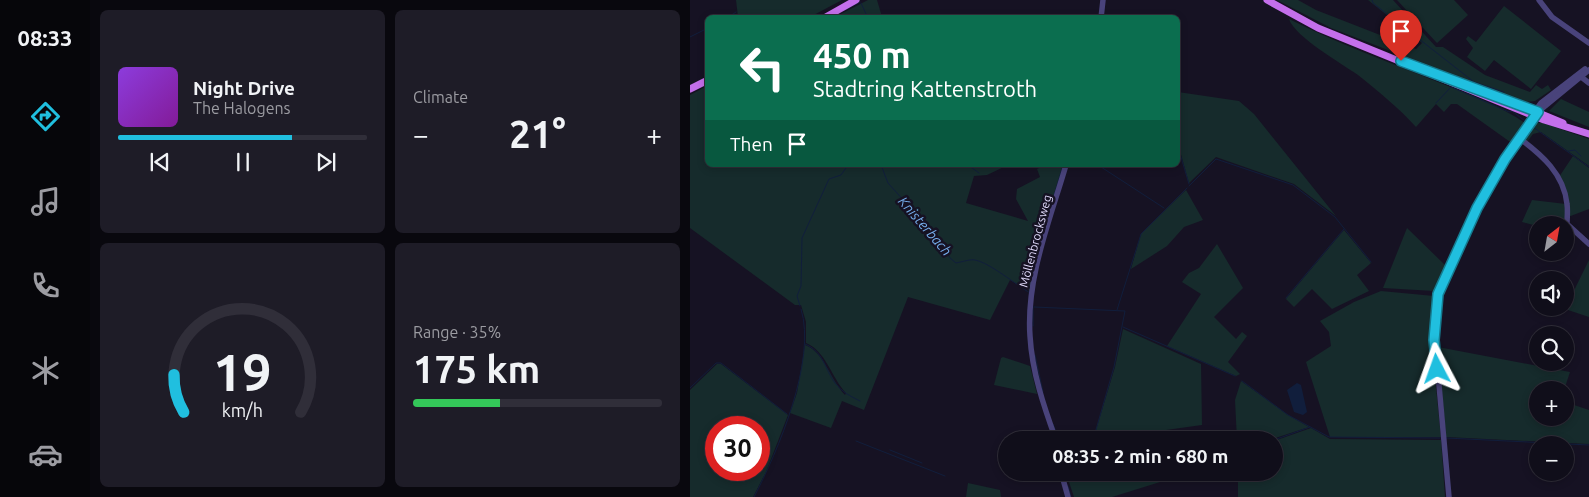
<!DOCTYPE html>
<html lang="en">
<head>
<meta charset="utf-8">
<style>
  :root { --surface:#100e1a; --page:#1e1c27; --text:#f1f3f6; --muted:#9c9ca2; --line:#302e39; --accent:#20bfdf }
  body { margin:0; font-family:Ubuntu,sans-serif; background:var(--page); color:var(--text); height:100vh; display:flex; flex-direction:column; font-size:19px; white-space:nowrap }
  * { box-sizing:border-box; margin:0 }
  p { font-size:16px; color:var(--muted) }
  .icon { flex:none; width:28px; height:28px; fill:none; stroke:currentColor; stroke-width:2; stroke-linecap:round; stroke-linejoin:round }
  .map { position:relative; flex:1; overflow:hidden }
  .sheet { display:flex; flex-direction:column; gap:10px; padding:10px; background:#09080e; width:600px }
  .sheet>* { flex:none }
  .top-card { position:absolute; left:15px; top:15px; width:475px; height:152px; border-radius:8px; box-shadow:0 2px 8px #0003,0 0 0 1px var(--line); background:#0b6e4f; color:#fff; overflow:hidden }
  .needle { width:32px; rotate:31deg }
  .controls { position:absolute; left:839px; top:216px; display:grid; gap:10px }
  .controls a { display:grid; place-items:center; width:45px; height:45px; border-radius:50%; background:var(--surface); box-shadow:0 2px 8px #0003,0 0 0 1px var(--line); font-size:25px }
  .speed { position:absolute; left:15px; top:416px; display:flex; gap:10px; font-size:25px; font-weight:700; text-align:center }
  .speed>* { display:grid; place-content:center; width:65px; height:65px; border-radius:50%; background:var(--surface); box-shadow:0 2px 8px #0003,0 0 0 1px var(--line); line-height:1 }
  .speed .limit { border:8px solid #d22; background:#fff; color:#111 }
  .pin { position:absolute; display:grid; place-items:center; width:42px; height:42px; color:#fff; margin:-51px -21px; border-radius:50% 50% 50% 0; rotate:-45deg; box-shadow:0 0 5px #0007 }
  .pin .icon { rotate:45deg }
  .me { position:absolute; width:55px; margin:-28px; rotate:356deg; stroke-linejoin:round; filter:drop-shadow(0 0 4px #0008) }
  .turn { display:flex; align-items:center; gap:18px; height:105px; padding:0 25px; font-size:22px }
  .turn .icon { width:65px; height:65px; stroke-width:2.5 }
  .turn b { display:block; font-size:35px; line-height:42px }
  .then { display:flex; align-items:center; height:48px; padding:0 25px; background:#0003; gap:10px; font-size:19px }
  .big { font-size:38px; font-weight:600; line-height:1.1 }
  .sheet .tile { flex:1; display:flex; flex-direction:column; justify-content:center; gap:8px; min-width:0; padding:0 18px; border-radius:8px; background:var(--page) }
  .sheet .dial { align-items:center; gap:0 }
  .dial svg { height:130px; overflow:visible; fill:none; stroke:var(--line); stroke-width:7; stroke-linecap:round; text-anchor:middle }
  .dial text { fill:var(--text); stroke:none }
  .song { display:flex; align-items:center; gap:15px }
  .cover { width:60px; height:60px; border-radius:8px; background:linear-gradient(135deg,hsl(270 70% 55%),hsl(290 70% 35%)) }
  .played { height:5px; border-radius:2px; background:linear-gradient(90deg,var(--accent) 70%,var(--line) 70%) }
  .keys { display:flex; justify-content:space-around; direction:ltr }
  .heat { display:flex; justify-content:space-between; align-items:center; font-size:28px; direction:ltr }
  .charge { height:8px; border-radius:4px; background:linear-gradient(90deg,#34c759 35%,var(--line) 0) }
  .sheet .tiles { flex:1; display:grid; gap:10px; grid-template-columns:repeat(2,1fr) }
  .trip { position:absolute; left:308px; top:431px; width:285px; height:50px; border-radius:25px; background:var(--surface); box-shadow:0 2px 8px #0003,0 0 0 1px var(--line); font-weight:600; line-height:50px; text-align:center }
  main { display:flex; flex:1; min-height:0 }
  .tabs { display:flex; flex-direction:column; width:90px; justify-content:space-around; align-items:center; background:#06060a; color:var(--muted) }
  .tabs .icon { width:35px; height:35px }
  .tabs .active { color:var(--accent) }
  .tabs b { font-size:22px; color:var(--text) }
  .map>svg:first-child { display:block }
  .green { fill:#162b2c; fill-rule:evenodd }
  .water { fill:#111e3c }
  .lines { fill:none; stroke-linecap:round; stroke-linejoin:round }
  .stream { stroke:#111e3c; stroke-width:1 }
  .minor { stroke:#49437b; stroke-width:5.5 }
  .major { stroke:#c46feb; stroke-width:7 }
  .route-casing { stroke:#157c91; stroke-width:12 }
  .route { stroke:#20bfdf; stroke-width:9 }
  .labels { text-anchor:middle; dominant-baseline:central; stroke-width:5; stroke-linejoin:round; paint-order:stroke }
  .street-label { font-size:12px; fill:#dfd9fa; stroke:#161223 }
  .water-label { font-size:14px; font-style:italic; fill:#75adeb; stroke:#161223 }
</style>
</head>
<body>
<main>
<nav class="tabs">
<b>08:33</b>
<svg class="icon active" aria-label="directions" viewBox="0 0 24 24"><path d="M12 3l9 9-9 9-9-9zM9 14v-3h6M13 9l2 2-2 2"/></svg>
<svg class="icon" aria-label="music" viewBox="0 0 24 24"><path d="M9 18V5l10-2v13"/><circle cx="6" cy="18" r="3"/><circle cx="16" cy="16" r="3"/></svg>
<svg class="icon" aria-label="phone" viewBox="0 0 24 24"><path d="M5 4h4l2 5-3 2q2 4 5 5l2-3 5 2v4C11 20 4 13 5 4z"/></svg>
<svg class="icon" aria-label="climate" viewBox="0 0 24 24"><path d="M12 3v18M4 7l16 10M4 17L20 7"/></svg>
<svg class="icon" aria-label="car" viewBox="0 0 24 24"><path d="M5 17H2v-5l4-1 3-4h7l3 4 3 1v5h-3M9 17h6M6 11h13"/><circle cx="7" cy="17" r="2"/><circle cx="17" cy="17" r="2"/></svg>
</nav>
<section class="sheet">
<div class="tiles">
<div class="tile">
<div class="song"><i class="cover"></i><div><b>Night Drive</b><p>The Halogens</p></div></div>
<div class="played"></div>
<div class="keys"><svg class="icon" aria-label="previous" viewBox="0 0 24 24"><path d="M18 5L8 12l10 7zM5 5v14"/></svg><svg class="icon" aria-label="pause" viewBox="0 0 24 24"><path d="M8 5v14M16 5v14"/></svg><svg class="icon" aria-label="next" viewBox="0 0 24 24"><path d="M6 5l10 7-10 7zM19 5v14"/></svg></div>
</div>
<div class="tile"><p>Climate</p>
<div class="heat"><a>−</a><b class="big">21°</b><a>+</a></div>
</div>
<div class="tile dial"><svg viewBox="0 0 100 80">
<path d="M14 69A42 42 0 1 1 86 69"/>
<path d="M14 69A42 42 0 0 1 8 46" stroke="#20bfdf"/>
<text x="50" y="56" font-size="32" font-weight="700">19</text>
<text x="50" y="72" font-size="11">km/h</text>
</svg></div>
<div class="tile"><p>Range · 35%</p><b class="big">175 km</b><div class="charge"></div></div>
</div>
</section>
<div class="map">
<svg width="899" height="497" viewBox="0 0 899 497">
  <rect width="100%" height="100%" fill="#161223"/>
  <g class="green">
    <path d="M46,0H152L120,17H48Z"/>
    <path d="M178,0H187L192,17H145Z"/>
    <path d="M587,0H608L626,10L726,49L732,43L678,0H703L746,47H753L795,75L840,92L846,85L852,89L858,85L861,90L845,101L837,102L781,82L641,28Z"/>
    <path d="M707,0H764L778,15L747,43Z"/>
    <path d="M814,6L871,51L841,89L804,60L795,71L777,57L783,48L776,39L778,36L786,42Z"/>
    <path d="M599,19C647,43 698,62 748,82C778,94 809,105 835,123L823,144L767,104H761L754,112L746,104L726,127C709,108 688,91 668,75C651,63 605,37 599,19Z"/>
    <path d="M17,86L18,165H318L297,175L284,176L276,203L338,221L326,199L327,189L350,177L347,169L355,165H374L340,291L320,280L300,320L218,297L174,410L152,401L141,428L100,413L107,393L115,345C134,352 140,379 155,395L156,393C141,377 136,351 116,343V322L111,305H105L0,228V95Z"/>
    <path d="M488,92L549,101L564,114L646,216L604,184L526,157L499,183L488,144Z"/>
    <path d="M871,99L899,112V127L859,111Z"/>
    <path d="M842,123H853L899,139V166L851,132L843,134L837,142L833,137Z"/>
    <path d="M883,156L899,168V209L878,217L869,177Z"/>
    <path d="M496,190L513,220L494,227L477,246L441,269L451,234Z"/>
    <path d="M842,200L876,204V225L885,235L875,233V225L847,226L832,222Z"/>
    <path d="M717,228L758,268L748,288L744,291L693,288Z"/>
    <path d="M654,230L681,263L667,275L679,291L642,309L622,289L604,307L596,299Z"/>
    <path d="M527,244L553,288L524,317L546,339L552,332L557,336L538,362L550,374L546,376L477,346L511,294L492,282L499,273L509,268Z"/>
    <path d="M899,260V317L875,309Z"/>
    <path d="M691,291L744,296L741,339L751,437H640L616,362L641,346L639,332L630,321L664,302Z"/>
    <path d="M433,329L511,364L512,425L476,430L474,440H403L425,367Z"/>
    <path d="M748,347L880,372L874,390H848V418H875V402L899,410V444L756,437Z"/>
    <path d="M313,357L340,366L347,394L304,385L311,358Z"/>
    <path d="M27,364H31L98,415L76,472L63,497H0V390ZM26,428H69V470H26Z"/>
    <path d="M551,381L598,415L619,427L579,440H547L545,400Z"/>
    <path d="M621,428L640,439L751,440L755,497H548V473L584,472V441Z"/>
    <path d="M376,473V472L499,473L422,497H384Z"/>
    <path d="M278,483L310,490L311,497H276Z"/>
  </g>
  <path class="water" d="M607,383L611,385L617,412L613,415L604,412L597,390Z"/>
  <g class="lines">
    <g class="stream">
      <path d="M682,0L683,3L784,82L814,92"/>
      <path d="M171,3L178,18"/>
      <path d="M153,11L170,2"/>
      <path d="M37,18L46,12"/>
      <path d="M0,37L18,28"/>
      <path d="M746,103L761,87L819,112L822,111L835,121"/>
      <path d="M843,127L899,167"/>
      <path d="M488,147L499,184"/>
      <path d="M878,151L885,150L891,156"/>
      <path d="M191,165L198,183L252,243L260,258L266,263C272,262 280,259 285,260C300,263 325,284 340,293"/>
      <path d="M278,165L289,173"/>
      <path d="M408,165L474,208"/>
      <path d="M499,186L526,159L603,185L645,217L681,262"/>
      <path d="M358,215L373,165"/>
      <path d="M596,298L654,229"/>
      <path d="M110,306L107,296L111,286L112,238L139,179L151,175L158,165"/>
      <path d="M344,307L435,311L424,367L403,440"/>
      <path d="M427,310L451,234L497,188"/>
      <path d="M343,326V307"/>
      <path d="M433,327L545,376"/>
      <path d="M115,344C134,352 134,368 145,383C152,392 160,396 170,401"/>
      <path d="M345,355L353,392"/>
      <path d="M552,381L598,415L639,437L750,438"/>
      <path d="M0,388L26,363H31L97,414"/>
      <path d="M363,424L369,440"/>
      <path d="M756,438L899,445"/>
      <path d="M584,440L620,427"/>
      <path d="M166,441L255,476"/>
      <path d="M200,450L232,463"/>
      <path d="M378,486L381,497"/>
      <path d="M64,497C88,451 127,360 111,309"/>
    </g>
    <g class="minor">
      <path d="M849,0L862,17L899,43"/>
      <path d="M411,18L413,0"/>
      <path d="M890,76L899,83"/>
      <path d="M842,115L851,103L895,69"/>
      <path d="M829,138C852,155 874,174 877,204C878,211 877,218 877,224L899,244"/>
      <path d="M366,440C354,407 342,372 340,336C336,278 360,220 376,165"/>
      <path d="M371,472L378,497"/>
      <path d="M759,497L745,340L748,294L787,208L840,120L855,106L899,70"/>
    </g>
    <g class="major">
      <path d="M577,0L628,28L854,120L899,134"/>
      <path d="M134,18L166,0"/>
      <path d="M0,89L18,80"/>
      <path d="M832,106L873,123"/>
    </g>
  </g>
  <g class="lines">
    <defs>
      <path id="route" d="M711,61L848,112L815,159L787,208L748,294L744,340L747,369"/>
    </defs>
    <use href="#route" class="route-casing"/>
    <use href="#route" class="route"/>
  </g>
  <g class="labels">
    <g class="street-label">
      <text transform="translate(345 241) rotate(-75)">Möllenbrocksweg</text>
    </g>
    <g class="water-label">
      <text transform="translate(235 226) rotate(49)">Knisterbach</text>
    </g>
  </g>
</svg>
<div class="controls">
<a><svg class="needle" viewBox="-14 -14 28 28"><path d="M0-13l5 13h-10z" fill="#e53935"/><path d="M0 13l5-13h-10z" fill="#9c9ca2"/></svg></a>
<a><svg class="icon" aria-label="sound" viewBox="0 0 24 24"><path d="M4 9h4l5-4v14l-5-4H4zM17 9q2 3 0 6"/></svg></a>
<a><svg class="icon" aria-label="search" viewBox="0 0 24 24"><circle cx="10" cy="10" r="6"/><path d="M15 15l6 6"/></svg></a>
<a>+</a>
<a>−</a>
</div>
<div class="speed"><div class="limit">30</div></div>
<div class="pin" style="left:711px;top:61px;background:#d93025"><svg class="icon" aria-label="arrive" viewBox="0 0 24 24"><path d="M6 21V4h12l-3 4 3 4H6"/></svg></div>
<svg class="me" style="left:747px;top:369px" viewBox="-20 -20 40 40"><path d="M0-17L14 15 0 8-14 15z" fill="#20bfdf" stroke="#fff" stroke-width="4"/></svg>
<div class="trip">08:35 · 2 min · 680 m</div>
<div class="top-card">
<div class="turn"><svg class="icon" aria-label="left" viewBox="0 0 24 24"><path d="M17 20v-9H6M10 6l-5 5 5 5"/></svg><div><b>450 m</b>Stadtring Kattenstroth</div></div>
<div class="then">Then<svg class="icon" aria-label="arrive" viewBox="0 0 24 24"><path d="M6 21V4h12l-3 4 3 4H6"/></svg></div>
</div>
</div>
</main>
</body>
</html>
